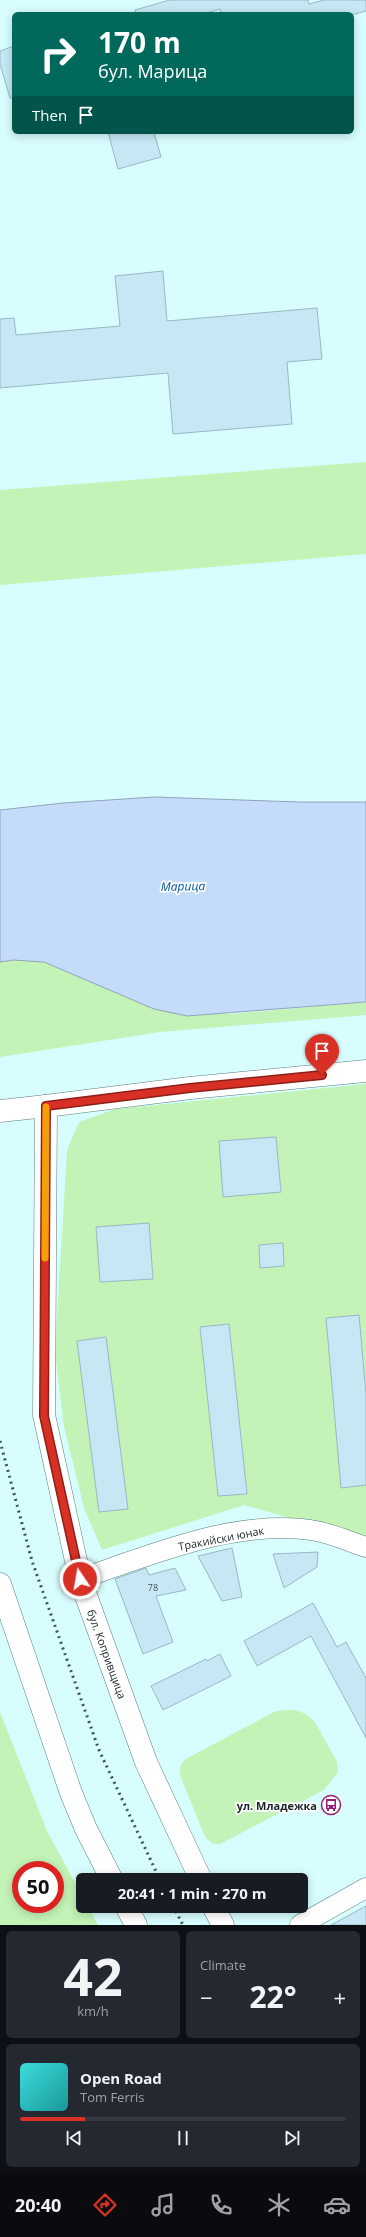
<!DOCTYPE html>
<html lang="en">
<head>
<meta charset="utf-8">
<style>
  :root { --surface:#171b24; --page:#242831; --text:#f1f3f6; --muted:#9ea1a6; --line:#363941; --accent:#d93025 }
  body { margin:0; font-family:"Open Sans",sans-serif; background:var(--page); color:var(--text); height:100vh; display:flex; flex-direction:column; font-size:15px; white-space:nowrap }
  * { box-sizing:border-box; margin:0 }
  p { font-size:13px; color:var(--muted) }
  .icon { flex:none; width:22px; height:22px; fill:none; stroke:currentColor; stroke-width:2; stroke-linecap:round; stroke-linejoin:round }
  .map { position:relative; height:1925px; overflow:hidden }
  .drawer { display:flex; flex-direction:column; gap:6px; padding:6px; background:#0d0f14; flex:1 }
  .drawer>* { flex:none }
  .banner { position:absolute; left:12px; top:12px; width:342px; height:122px; border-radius:6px; box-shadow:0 2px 10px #0003; background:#00695c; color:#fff; overflow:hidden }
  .speed { position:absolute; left:12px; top:1861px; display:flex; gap:8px; font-size:20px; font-weight:700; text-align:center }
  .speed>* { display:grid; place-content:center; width:52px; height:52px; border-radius:50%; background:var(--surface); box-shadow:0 2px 10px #0003; line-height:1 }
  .speed .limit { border:6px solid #d22; background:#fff; color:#111 }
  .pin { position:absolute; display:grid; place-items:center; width:34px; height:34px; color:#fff; margin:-41px -17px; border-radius:50% 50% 50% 0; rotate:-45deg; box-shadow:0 0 4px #0007 }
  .pin .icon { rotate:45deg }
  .me { position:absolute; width:44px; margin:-22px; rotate:348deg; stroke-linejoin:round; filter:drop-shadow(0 0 3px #0008) }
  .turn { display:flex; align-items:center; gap:14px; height:84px; padding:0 20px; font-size:18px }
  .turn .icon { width:52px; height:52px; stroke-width:2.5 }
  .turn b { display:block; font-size:28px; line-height:34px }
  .then { display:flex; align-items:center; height:38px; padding:0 20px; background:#0003; gap:8px; font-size:15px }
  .big { font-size:30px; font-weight:700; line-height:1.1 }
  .drawer .widget { flex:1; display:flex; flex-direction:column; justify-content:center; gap:6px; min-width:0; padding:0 14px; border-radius:6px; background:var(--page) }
  .drawer .dial { align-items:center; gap:0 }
  .dial b { font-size:52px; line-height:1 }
  .song { display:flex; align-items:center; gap:12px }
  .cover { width:48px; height:48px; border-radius:6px; background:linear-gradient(135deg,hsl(180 70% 55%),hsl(180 70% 35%)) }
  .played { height:4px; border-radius:2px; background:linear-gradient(90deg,var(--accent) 20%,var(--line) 20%) }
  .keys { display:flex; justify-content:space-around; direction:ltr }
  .heat { display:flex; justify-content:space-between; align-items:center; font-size:22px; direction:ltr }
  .drawer .tiles { flex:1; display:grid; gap:6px; grid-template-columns:1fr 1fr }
  .widget:last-child { grid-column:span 2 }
  .trip { position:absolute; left:76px; top:1873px; width:232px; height:40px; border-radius:6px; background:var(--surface); box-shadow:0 2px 10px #0003; font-weight:700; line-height:40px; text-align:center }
  .dock { display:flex; height:64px; justify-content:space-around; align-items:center; background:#090b0e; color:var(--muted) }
  .dock .icon { width:28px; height:28px }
  .dock .active { color:var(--accent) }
  .dock b { font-size:18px; color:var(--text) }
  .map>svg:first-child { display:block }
  .green { fill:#c3f3b7; fill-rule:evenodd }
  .water { fill:#c4dbfa; stroke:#90a4ba }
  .building { fill:#c7e7f5; stroke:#99b8c6 }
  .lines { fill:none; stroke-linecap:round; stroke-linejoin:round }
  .minor-casing { stroke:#5b7e7e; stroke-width:21 }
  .tertiary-casing { stroke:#5b7e7e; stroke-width:23 }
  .secondary-casing { stroke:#5b7e7e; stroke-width:23 }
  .minor { stroke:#fff; stroke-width:20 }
  .tertiary { stroke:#fff; stroke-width:22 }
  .secondary { stroke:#fff; stroke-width:22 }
  .rail { stroke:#405353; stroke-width:3; stroke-dasharray:2 4; stroke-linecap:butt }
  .route-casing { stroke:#8d1f18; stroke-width:10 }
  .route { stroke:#d93025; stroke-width:7 }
  .slow { stroke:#f59e0b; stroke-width:7 }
  .labels { text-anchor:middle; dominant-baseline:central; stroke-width:3.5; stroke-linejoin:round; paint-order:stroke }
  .number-label { font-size:9px; fill:#435659 }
  .street-label { font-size:11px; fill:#172525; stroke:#fff }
  .poi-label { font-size:11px; font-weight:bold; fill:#172525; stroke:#fff; text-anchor:end }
  .water-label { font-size:12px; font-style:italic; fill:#0054a9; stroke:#fff }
</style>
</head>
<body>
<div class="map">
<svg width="366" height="1925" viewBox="0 0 366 1925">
  <rect width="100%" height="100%" fill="#d8fdfe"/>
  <g class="green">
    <path d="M366,462V554L0,585V490Z"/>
    <path d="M13,960L44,962L154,1009L231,1014L366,1002V1015L160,1032L0,1057V962Z"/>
    <path d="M366,1084V1540L244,1505L102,1550L84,1508L64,1427L55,1352L67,1150L79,1122L115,1109Z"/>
    <path d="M283,1710H295L306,1714L315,1722L337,1762L338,1772L324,1790L220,1844H213L205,1837L182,1780C178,1770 179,1766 186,1759L274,1712Z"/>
    <path d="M0,1712L47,1831L83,1897V1906H88L98,1925H0ZM21,1870H55V1904H21Z"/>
  </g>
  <path class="water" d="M154,797L299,802H366V1002L187,1016L154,1009L44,962L13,960L0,962V810L63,803Z"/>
  <g class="building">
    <path d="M170,0H308L309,4L324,0H366V11L355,14H221L220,9L203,14H136L135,10Z"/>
    <path d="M14,46V98H10L0,64V51Z"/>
    <path d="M108,132H154L161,157L118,169Z"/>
    <path d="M163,271L167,321L317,308L322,359L287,362L292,424L173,434L168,373L0,388V319L14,318L16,335L120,326L115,276Z"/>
    <path d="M276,1137L281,1192L223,1197L219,1141Z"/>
    <path d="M149,1223L153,1279L100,1282L96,1227Z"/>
    <path d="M283,1243L284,1266L260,1268L259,1245Z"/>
    <path d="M359,1315L366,1394V1485L341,1488L326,1318Z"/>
    <path d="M229,1324L247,1494L218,1496L200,1327Z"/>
    <path d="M106,1337L128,1509L99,1512L77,1341Z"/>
    <path d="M232,1548L242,1597L222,1601L198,1556Z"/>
    <path d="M318,1552L317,1567L284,1588L273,1554Z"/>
    <path d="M146,1568L149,1575L175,1568L186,1590L156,1596L173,1642L143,1654L115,1579Z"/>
    <path d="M313,1603L337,1647L346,1642L366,1678V1738L311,1636L257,1666L244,1641Z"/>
    <path d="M220,1654L231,1676L163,1710L151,1686L206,1659L207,1661Z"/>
    <path d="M366,1906V1925H331Z"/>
  </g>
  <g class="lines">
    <defs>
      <g id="minor">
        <path d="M80,1579C151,1555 240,1517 316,1531C333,1534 350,1542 366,1547"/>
        <path d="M300,1925L366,1888"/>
      </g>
      <path id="tertiary" d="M46,1106L190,1088L366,1071"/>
      <g id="secondary">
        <path d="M0,1111L46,1106L44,1415L80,1579L146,1762L201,1880"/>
        <path d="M0,1584L71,1793L86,1829L112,1880"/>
        <path d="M126,1906L136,1925"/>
        <path d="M213,1906L223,1925"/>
      </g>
    </defs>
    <use href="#minor" class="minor-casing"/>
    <use href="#tertiary" class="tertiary-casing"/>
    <use href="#secondary" class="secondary-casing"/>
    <use href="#minor" class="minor"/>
    <use href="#tertiary" class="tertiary"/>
    <use href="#secondary" class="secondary"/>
    <g class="rail">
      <path d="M0,1441L32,1561L99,1750L160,1880"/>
      <path d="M173,1906L183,1925"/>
    </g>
  </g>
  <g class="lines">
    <defs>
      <path id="route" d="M80,1579L44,1416L46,1106L190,1088L322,1075"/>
    </defs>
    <use href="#route" class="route-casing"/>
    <use href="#route" class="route"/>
    <path class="slow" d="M45,1258L46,1107"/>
  </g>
  <defs>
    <symbol id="bus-ring" viewBox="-11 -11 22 22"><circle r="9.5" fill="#fff" stroke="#991e76" stroke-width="1.5"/><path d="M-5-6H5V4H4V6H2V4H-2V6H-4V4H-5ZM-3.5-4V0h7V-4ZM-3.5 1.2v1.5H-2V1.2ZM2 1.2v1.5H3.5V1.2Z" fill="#991e76"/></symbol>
  </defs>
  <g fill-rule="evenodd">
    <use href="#bus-ring" x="320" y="1794" width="22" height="22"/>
  </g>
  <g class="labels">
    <g class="number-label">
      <text x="153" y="1587">78</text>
    </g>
    <g class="street-label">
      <text transform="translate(221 1538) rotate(-11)">Тракийски юнак</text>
      <text transform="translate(107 1654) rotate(70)">бул. Копривщица</text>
    </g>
    <g class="poi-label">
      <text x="317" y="1805">ул. Младежка</text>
    </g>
    <g class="water-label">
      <text transform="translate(183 886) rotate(-1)">Марица</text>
    </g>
  </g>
</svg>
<div class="speed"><div class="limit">50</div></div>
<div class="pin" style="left:322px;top:1075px;background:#d93025"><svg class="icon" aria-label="arrive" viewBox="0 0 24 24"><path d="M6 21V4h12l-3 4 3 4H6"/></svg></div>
<svg class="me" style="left:80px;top:1579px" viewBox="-20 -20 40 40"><circle r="17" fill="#d93025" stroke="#fff" stroke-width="3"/><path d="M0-11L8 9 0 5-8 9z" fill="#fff"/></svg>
<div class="trip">20:41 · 1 min · 270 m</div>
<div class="banner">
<div class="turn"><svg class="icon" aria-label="right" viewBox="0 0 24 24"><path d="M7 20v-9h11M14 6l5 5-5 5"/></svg><div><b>170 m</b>бул. Марица</div></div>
<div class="then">Then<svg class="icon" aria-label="arrive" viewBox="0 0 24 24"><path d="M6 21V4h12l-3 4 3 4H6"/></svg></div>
</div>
</div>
<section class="drawer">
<div class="tiles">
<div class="widget dial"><b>42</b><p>km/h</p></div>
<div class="widget"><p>Climate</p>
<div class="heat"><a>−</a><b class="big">22°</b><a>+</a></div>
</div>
<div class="widget">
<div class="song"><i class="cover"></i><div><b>Open Road</b><p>Tom Ferris</p></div></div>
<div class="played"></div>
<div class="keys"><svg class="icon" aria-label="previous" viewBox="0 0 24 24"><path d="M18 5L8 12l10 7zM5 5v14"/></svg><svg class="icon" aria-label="pause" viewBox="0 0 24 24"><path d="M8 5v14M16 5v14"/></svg><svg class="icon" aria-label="next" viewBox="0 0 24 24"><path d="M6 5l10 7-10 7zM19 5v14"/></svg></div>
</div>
</div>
</section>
<nav class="dock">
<b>20:40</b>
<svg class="icon active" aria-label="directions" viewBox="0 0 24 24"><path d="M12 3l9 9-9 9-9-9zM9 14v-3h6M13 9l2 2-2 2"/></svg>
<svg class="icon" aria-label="music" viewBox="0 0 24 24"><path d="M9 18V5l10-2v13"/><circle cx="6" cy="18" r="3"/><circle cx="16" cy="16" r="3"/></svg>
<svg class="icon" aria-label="phone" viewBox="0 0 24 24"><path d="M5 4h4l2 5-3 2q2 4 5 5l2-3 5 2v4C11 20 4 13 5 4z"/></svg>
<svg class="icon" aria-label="climate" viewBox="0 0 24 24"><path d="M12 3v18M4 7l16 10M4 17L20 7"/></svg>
<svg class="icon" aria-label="car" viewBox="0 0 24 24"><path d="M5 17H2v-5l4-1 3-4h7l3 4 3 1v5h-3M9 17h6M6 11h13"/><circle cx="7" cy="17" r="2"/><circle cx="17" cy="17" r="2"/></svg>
</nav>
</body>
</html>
